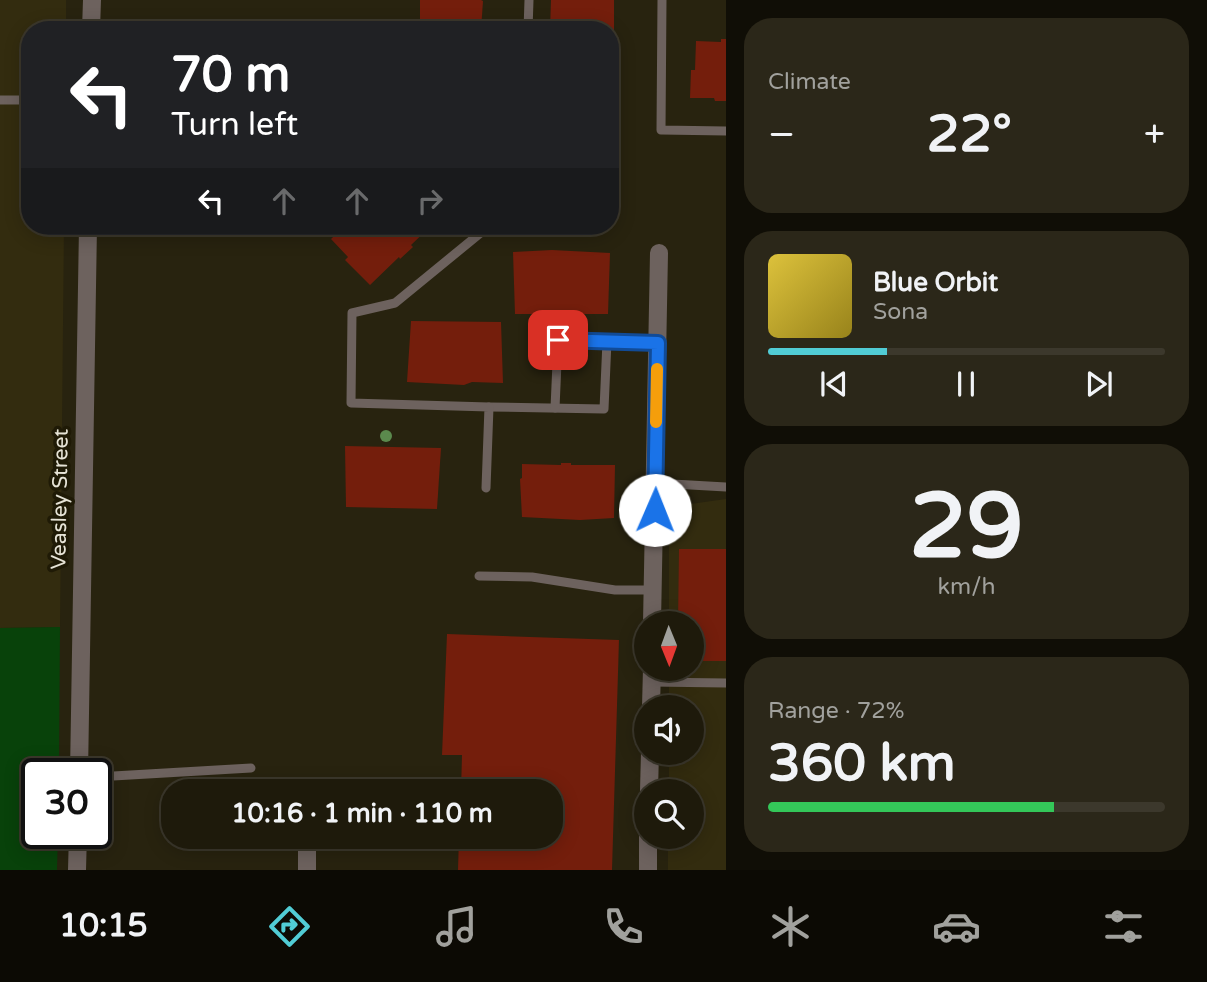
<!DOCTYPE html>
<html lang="en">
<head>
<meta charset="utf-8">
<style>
  :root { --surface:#1e1a0b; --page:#2b2719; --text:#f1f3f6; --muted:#a1a19d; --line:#3c382c; --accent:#51ccd5 }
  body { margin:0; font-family:"Varela Round",sans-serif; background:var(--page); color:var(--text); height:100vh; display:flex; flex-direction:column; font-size:26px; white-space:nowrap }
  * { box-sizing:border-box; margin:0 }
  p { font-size:23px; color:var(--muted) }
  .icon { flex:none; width:38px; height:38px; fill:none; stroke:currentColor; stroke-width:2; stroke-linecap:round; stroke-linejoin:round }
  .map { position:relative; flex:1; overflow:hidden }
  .side { display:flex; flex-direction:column; gap:18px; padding:18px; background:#100e06; width:481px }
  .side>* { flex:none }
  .guide { position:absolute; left:21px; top:21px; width:598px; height:214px; border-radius:28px; box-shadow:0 4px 18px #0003,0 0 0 2px var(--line); background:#202124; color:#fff; overflow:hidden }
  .needle { width:46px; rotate:179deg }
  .controls { position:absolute; left:634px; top:611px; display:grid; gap:14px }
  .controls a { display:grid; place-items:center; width:70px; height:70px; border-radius:50%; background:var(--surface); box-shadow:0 4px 18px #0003,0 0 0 2px var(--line); font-size:35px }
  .speed { position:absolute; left:21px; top:758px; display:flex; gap:14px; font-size:35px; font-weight:700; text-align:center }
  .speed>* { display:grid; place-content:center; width:91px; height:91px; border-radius:50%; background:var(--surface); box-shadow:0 4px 18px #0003,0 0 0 2px var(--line); line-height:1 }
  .speed .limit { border:4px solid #111; border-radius:10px; background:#fff; color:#111 }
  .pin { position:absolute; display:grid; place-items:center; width:60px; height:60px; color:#fff; margin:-30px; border-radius:14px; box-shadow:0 4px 10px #0006 }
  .me { position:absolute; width:77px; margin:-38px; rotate:1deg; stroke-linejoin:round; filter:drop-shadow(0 0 5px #0008) }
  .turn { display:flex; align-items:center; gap:24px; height:147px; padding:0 35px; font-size:32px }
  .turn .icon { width:91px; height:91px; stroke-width:2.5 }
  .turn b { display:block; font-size:49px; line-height:60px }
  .lanes { display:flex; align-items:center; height:66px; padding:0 35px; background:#0003; justify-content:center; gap:35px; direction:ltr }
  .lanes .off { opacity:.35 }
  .big { font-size:52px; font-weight:700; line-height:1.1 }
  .side .widget { flex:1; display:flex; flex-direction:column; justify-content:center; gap:10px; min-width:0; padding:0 24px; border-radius:28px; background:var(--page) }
  .side .dial { align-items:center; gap:0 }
  .dial b { font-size:91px; line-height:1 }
  .song { display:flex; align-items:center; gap:21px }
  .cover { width:84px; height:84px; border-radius:10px; background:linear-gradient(135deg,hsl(50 70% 55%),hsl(50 70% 35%)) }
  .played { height:7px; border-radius:4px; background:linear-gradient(90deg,var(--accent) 30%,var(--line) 30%) }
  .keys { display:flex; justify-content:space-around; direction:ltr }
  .heat { display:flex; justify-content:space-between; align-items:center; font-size:38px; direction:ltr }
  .charge { height:10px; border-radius:5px; background:linear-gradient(90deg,#34c759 72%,var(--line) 0) }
  .trip { position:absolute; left:161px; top:779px; width:402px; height:70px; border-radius:28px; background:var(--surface); box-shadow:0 4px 18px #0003,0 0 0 2px var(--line); font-weight:700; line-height:70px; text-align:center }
  .tab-bar { display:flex; height:112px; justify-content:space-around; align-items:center; background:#0c0a04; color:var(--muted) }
  .tab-bar .icon { width:49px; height:49px }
  .tab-bar .on { color:var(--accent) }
  .tab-bar b { font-size:32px; color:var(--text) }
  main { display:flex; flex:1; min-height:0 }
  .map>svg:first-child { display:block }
  .built { fill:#332c0f }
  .green { fill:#08420a }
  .building { fill:#741e0c }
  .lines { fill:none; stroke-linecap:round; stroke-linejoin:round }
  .lane { stroke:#6d625e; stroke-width:9 }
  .street { stroke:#6d625e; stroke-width:18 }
  .tree { fill:#5b894d }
  .route-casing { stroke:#114b97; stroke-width:18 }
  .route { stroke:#1a73e8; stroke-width:12 }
  .slow { stroke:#f59e0b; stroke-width:12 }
  .labels { text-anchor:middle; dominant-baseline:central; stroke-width:7; stroke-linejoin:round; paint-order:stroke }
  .street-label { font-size:21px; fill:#e6e3d6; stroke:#1f1a06 }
</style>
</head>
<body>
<main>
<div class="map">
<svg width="726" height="870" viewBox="0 0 726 870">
  <rect width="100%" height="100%" fill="#28230f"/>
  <g class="built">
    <path d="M0,0H66V30H30V226H64L60,627L0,628Z"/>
    <path d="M726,499V870H668V837L691,836V791H669V753L691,752V707H669V669L691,668V623H669V507Z"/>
  </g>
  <path class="green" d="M60,627L59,773L37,774V833H58L57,870H0V628Z"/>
  <g class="building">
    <path d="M420,0H481L483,1L481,30H420Z"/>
    <path d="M551,0H614V35H611V30H550Z"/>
    <path d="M721,39H726V101H715L714,98H690L691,70H695L696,41L721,42Z"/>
    <path d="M344,226H431L411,245L413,247L400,259L399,257L370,285L345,260L348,257L331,239Z"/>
    <path d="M552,250L610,253L608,314H515L513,252Z"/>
    <path d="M411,321L501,322L503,383L472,382L464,385L407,382Z"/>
    <path d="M345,446L441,448L437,509L346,507Z"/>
    <path d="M561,463H571V465H615L614,518L580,520L522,517L520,479L522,478V464L561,465Z"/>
    <path d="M679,549H726V661H691V623H678Z"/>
    <path d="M447,634L619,640L612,870H458L459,836H551V791H461L462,755H442Z"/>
  </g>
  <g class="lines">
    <g class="lane">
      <path d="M662,0L661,130L726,131"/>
      <path d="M528,30L529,0"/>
      <path d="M611,84H614L611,182"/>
      <path d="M0,100H30"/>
      <path d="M489,407L604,409L607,341"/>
      <path d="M555,408L558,340L658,343"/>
      <path d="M655,483L726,487"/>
      <path d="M486,488L489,407L351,403L352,313L395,303L489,226"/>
      <path d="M479,576L532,577L615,590H653"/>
      <path d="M651,682L726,683"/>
      <path d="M96,777L251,768"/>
    </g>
    <g class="street">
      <path d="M91,30L92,0"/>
      <path d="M652,623L659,253"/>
      <path d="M651,707L652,668"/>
      <path d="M79,774L88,226"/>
      <path d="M649,791L650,752"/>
      <path d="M307,836V870"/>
      <path d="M77,870L78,833"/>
      <path d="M648,870V836"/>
    </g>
  </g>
  <circle class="tree" cx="386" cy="436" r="6"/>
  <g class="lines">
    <defs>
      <path id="route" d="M558,340L658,343L655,510"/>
    </defs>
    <use href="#route" class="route-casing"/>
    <use href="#route" class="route"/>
    <path class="slow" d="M656,422L657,369"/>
  </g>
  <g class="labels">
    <g class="street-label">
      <text transform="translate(60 499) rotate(-89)">Veasley Street</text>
    </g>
  </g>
</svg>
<div class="controls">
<a><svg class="needle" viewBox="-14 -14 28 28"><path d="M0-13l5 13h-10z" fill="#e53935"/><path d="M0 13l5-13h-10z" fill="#a1a19d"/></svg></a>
<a><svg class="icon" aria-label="sound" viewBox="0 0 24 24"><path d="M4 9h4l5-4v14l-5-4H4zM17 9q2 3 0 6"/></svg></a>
<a><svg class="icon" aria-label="search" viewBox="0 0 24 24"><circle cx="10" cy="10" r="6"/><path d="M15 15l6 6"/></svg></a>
</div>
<div class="speed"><div class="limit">30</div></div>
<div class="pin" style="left:558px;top:340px;background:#d93025"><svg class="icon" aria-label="arrive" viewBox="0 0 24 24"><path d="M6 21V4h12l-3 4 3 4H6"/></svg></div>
<svg class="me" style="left:655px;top:510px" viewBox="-20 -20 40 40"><circle r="19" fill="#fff"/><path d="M0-13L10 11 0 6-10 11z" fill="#1a73e8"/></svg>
<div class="trip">10:16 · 1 min · 110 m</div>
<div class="guide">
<div class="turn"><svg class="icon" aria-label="left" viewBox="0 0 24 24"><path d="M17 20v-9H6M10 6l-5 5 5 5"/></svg><div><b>70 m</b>Turn left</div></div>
<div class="lanes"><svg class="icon" aria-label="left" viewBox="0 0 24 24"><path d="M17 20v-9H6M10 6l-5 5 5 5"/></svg><svg class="icon off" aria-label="ahead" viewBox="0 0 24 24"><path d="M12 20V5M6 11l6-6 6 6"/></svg><svg class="icon off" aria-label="ahead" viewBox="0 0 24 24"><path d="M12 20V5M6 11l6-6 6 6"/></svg><svg class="icon off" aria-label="right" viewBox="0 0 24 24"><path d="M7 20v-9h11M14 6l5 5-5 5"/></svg></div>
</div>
</div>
<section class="side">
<div class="widget"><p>Climate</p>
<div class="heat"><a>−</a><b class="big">22°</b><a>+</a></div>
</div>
<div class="widget">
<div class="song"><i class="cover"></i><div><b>Blue Orbit</b><p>Sona</p></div></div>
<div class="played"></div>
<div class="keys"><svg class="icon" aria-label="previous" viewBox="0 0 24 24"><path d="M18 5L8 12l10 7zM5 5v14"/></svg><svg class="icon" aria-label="pause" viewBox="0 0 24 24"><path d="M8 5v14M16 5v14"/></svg><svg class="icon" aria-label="next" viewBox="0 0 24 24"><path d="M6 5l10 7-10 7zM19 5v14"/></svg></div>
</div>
<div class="widget dial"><b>29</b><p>km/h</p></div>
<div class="widget"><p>Range · 72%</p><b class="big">360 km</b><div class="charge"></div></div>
</section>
</main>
<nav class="tab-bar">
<b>10:15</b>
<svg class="icon on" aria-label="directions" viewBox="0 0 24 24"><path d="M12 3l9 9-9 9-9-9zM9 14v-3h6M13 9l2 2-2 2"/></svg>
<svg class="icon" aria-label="music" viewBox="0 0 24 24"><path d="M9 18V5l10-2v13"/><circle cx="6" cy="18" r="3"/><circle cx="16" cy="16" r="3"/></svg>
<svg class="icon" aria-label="phone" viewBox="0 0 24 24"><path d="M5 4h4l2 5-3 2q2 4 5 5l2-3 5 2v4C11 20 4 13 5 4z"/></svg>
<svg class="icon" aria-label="climate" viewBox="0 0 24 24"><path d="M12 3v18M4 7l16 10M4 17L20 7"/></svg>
<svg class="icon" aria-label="car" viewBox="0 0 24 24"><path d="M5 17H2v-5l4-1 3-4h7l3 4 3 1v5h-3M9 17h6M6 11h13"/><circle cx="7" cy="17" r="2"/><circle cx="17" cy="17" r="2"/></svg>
<svg class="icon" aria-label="filters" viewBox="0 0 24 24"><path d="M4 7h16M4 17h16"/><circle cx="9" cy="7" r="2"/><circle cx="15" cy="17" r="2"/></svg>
</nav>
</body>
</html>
